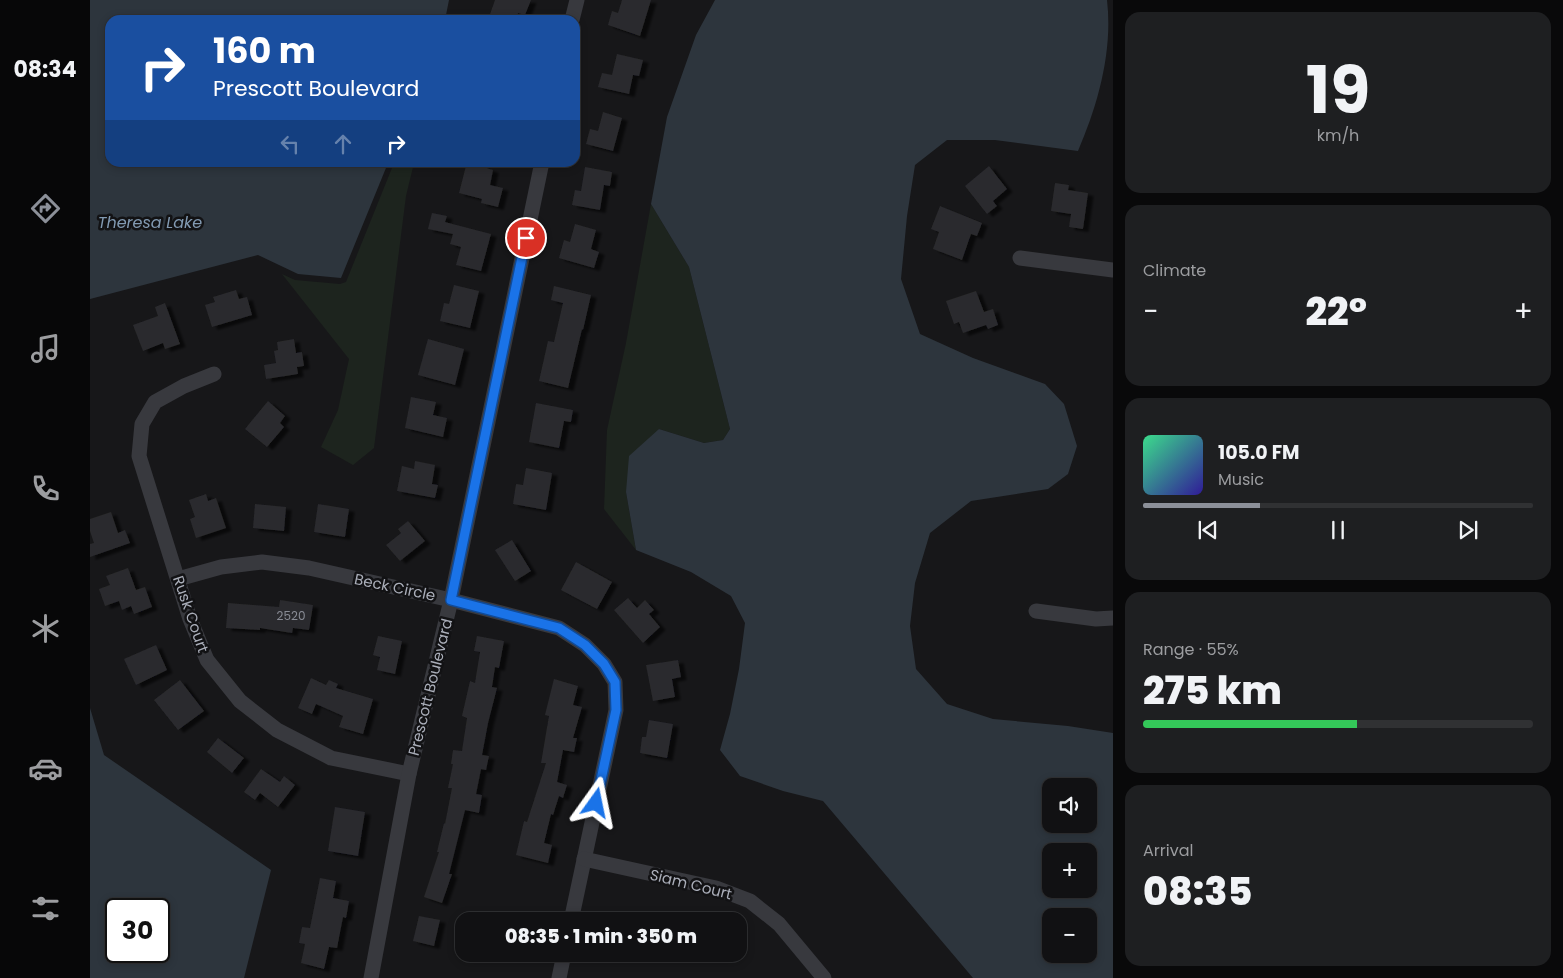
<!DOCTYPE html>
<html lang="en">
<head>
<meta charset="utf-8">
<style>
  :root { --surface:#111113; --page:#1e1f21; --text:#f1f3f6; --muted:#9c9da0; --line:#303133; --accent:#8c9099 }
  body { margin:0; font-family:Poppins,sans-serif; background:var(--page); color:var(--text); height:100vh; display:flex; flex-direction:column; font-size:19px; white-space:nowrap }
  * { box-sizing:border-box; margin:0 }
  p { font-size:16px; color:var(--muted) }
  .icon { flex:none; width:28px; height:28px; fill:none; stroke:currentColor; stroke-width:2; stroke-linecap:round; stroke-linejoin:round }
  .map { position:relative; flex:1; overflow:hidden }
  .drawer { display:flex; flex-direction:column; gap:12px; padding:12px; background:#09090a; width:450px }
  .drawer>* { flex:none }
  .guide { position:absolute; left:15px; top:15px; width:475px; height:152px; border-radius:15px; box-shadow:0 2px 8px #0003,0 0 0 1px var(--line); background:#1a4fa0; color:#fff; overflow:hidden }
  .buttons { position:absolute; left:952px; top:778px; display:grid; gap:10px }
  .buttons a { display:grid; place-items:center; width:55px; height:55px; border-radius:10px; background:var(--surface); box-shadow:0 2px 8px #0003,0 0 0 1px var(--line); font-size:25px }
  .speed { position:absolute; left:15px; top:898px; display:flex; gap:10px; font-size:25px; font-weight:700; text-align:center }
  .speed>* { display:grid; place-content:center; width:65px; height:65px; border-radius:50%; background:var(--surface); box-shadow:0 2px 8px #0003,0 0 0 1px var(--line); line-height:1 }
  .speed .limit { border:2px solid #111; border-radius:8px; background:#fff; color:#111 }
  .pin { position:absolute; display:grid; place-items:center; width:42px; height:42px; color:#fff; margin:-21px; border:2px solid #fff; border-radius:50%; box-shadow:0 1px 5px #0007 }
  .me { position:absolute; width:55px; margin:-28px; rotate:12deg; stroke-linejoin:round; filter:drop-shadow(0 0 4px #0008) }
  .turn { display:flex; align-items:center; gap:18px; height:105px; padding:0 25px; font-size:22px }
  .turn .icon { width:65px; height:65px; stroke-width:2.5 }
  .turn b { display:block; font-size:35px; line-height:42px }
  .lanes { display:flex; align-items:center; height:48px; padding:0 25px; background:#0003; justify-content:center; gap:25px; direction:ltr }
  .lanes .off { opacity:.35 }
  .big { font-size:38px; font-weight:800; line-height:1.1 }
  .drawer .widget { flex:1; display:flex; flex-direction:column; justify-content:center; gap:8px; min-width:0; padding:0 18px; border-radius:15px; background:var(--page) }
  .drawer .dial { align-items:center; gap:0 }
  .dial b { font-size:65px; line-height:1 }
  .song { display:flex; align-items:center; gap:15px }
  .cover { width:60px; height:60px; border-radius:8px; background:linear-gradient(135deg,hsl(150 70% 55%),hsl(250 70% 35%)) }
  .played { height:5px; border-radius:2px; background:linear-gradient(90deg,var(--accent) 30%,var(--line) 30%) }
  .keys { display:flex; justify-content:space-around; direction:ltr }
  .heat { display:flex; justify-content:space-between; align-items:center; font-size:28px; direction:ltr }
  .charge { height:8px; border-radius:4px; background:linear-gradient(90deg,#34c759 55%,var(--line) 0) }
  .trip { position:absolute; left:365px; top:912px; width:292px; height:50px; border-radius:15px; background:var(--surface); box-shadow:0 2px 8px #0003,0 0 0 1px var(--line); font-weight:800; line-height:50px; text-align:center }
  main { display:flex; flex:1; min-height:0 }
  .dock { display:flex; flex-direction:column; width:90px; justify-content:space-around; align-items:center; background:#070708; color:var(--muted) }
  .dock .icon { width:35px; height:35px }
  .dock .on { color:var(--accent) }
  .dock b { font-size:22px; color:var(--text) }
  .map>svg:first-child { display:block }
  .green { fill:#1d241e }
  .water { fill:#2d353d; fill-rule:evenodd }
  .building { fill:#2a2a2d; filter:url(#shadow) }
  .lines { fill:none; stroke-linecap:round; stroke-linejoin:round }
  .street { stroke:#38393e; stroke-width:15 }
  .route-casing { stroke:#114b97; stroke-width:12 }
  .route { stroke:#1a73e8; stroke-width:9 }
  .labels { text-anchor:middle; dominant-baseline:central; stroke-width:5; stroke-linejoin:round; paint-order:stroke }
  .number-label { font-size:12px; fill:#898c95 }
  .street-label { font-size:15px; fill:#aaaeb9; stroke:#121214 }
  .water-label { font-size:16px; font-style:italic; fill:#829ab2; stroke:#121214 }
</style>
</head>
<body>
<main>
<nav class="dock">
<b>08:34</b>
<svg class="icon on" aria-label="directions" viewBox="0 0 24 24"><path d="M12 3l9 9-9 9-9-9zM9 14v-3h6M13 9l2 2-2 2"/></svg>
<svg class="icon" aria-label="music" viewBox="0 0 24 24"><path d="M9 18V5l10-2v13"/><circle cx="6" cy="18" r="3"/><circle cx="16" cy="16" r="3"/></svg>
<svg class="icon" aria-label="phone" viewBox="0 0 24 24"><path d="M5 4h4l2 5-3 2q2 4 5 5l2-3 5 2v4C11 20 4 13 5 4z"/></svg>
<svg class="icon" aria-label="climate" viewBox="0 0 24 24"><path d="M12 3v18M4 7l16 10M4 17L20 7"/></svg>
<svg class="icon" aria-label="car" viewBox="0 0 24 24"><path d="M5 17H2v-5l4-1 3-4h7l3 4 3 1v5h-3M9 17h6M6 11h13"/><circle cx="7" cy="17" r="2"/><circle cx="17" cy="17" r="2"/></svg>
<svg class="icon" aria-label="filters" viewBox="0 0 24 24"><path d="M4 7h16M4 17h16"/><circle cx="9" cy="7" r="2"/><circle cx="15" cy="17" r="2"/></svg>
</nav>
<div class="map">
<svg width="1023" height="978" viewBox="0 0 1023 978">
  <defs>
    <filter id="shadow"><feDropShadow dx="5.5" dy="3" stdDeviation="1" flood-color="#0009"/></filter>
  </defs>
  <rect width="100%" height="100%" fill="#171719"/>
  <g class="green">
    <path d="M304,163H324L316,196L284,448L263,465L231,447L248,410L259,359L192,274L205,280L250,284L256,282Z"/>
    <path d="M561,204L599,267L640,429L633,440L614,443L569,429L536,492L546,550L514,509L517,430L536,343Z"/>
  </g>
  <g class="water">
    <path d="M0,0H359L355,20H20V162L298,163L251,278L208,274L168,255L0,299Z"/>
    <path d="M625,0H1017C1023,51 1008,105 988,151L905,140H857L825,165L817,216L811,279L830,334L883,358L955,384L974,404L987,446L978,474L958,489L881,501L840,533L825,583L820,626L826,669L857,704L903,719L978,726L1023,733V978H883L733,801L693,791L650,776L630,750L640,714L649,669L655,623L641,596L601,572L546,550L536,492L539,456L569,429L614,443L633,440L640,429L599,267L561,204L577,117L606,35ZM961,786H999V824H961ZM961,851H999V889H961ZM961,916H999V954H961Z"/>
    <path d="M0,708L14,755L181,870L154,978H0ZM26,909H69V951H26Z"/>
  </g>
  <g class="building">
    <path d="M405,0H441L435,15L428,13L426,20H398Z"/>
    <path d="M532,0H561L550,36L518,25L522,11L528,13Z"/>
    <path d="M527,54L553,60L549,76L543,75L539,94L508,87L512,73L522,75Z"/>
    <path d="M513,112L532,118L523,151L496,144L500,129L508,131Z"/>
    <path d="M377,162L403,170L400,185L413,188L408,207L391,203L392,199L369,193Z"/>
    <path d="M899,166L917,189L903,201L907,206L897,214L875,186Z"/>
    <path d="M495,167L522,172L520,186L514,185L510,210L482,205L485,190L491,191Z"/>
    <path d="M965,183L979,185L978,190L998,193L993,229L979,227L981,214L961,211Z"/>
    <path d="M850,206L892,223L887,236L881,234L872,260L843,249L849,232L841,229Z"/>
    <path d="M342,213L357,216L355,222L401,234L391,271L366,265L371,247L360,244L363,234L338,229Z"/>
    <path d="M485,224L506,230L501,249L509,252L504,268L469,258L474,240L480,242Z"/>
    <path d="M364,285L389,291L380,328L350,321L354,303L359,304Z"/>
    <path d="M464,286L501,295L493,330L492,329L478,388L449,381L458,341L464,342L473,303L461,300Z"/>
    <path d="M146,290L149,299L157,297L162,315L122,327L115,305L125,302L123,297Z"/>
    <path d="M886,291L894,312L903,309L908,325L898,329L896,325L873,333L869,322L864,324L856,301Z"/>
    <path d="M75,303L90,344L75,349L73,343L53,351L43,325L68,316L65,307Z"/>
    <path d="M204,339L206,353L212,352L214,366L207,367L208,374L176,379L174,365L186,363L184,351L188,350L187,342Z"/>
    <path d="M338,339L374,349L365,385L328,375Z"/>
    <path d="M321,397L346,402L343,415L357,418L353,437L315,428Z"/>
    <path d="M178,401L195,416L190,423L194,427L177,447L155,429Z"/>
    <path d="M446,403L483,410L481,422L474,421L469,448L439,442Z"/>
    <path d="M325,461L345,465L342,484L348,485L345,498L307,491L312,466L324,469Z"/>
    <path d="M436,468L462,473L456,510L423,504L426,484L433,485Z"/>
    <path d="M116,494L118,501L126,498L136,528L106,538L100,519L105,517L99,500Z"/>
    <path d="M165,504L196,507L194,531L163,528Z"/>
    <path d="M228,504L259,509L255,537L224,532Z"/>
    <path d="M21,512L28,533L35,530L40,543L0,557V544L4,543L0,531V519Z"/>
    <path d="M318,521L335,541L310,561L296,545L311,533L308,529Z"/>
    <path d="M422,540L441,571L425,581L405,550Z"/>
    <path d="M486,562L522,582L507,609L471,590Z"/>
    <path d="M38,568L46,590L55,587L62,607L44,614L41,606L32,610L29,601L15,606L9,589L20,585L16,576Z"/>
    <path d="M538,598L547,608L555,600L564,610L559,614L570,627L553,643L524,610Z"/>
    <path d="M190,600L223,605L219,630L203,628L202,633L170,628V630L136,628L138,603L189,607Z"/>
    <path d="M288,636L312,641L305,674L287,670L290,657L283,655Z"/>
    <path d="M387,636L414,641L409,668L405,667L402,687L407,688L398,723L392,755L399,756L396,770L391,769L386,794L392,795L389,813L375,810L359,874H362L352,903L334,897L349,852H347L354,823L355,824L362,788H358L363,764H361L363,750L372,751L377,718L372,716L380,681L385,683L390,652L384,651Z"/>
    <path d="M66,645L77,670L46,685L34,659Z"/>
    <path d="M588,660L591,677L582,679L585,697L563,701L556,665Z"/>
    <path d="M221,678L236,685L239,680L248,684L246,688L283,699L273,734L249,727L253,716L226,704L222,714L208,708Z"/>
    <path d="M464,679L488,686L483,705L492,707L483,738H487L484,752L473,750L467,782L477,785L473,798L469,796L463,815L461,814L454,843L462,845L458,863L426,855L434,821L437,822L456,763H451L459,716L455,715Z"/>
    <path d="M90,680L114,711L88,730L64,700Z"/>
    <path d="M559,720L583,724L577,758L550,753L552,737H556Z"/>
    <path d="M128,738L154,758L142,773L117,752Z"/>
    <path d="M171,769L190,782L194,776L205,785L188,807L170,793L165,800L154,792Z"/>
    <path d="M245,807L275,812L268,856L238,851Z"/>
    <path d="M230,878L246,881L243,898L259,901L256,918L253,917L247,948L239,947L234,969L211,963L215,944L209,943L212,927L220,928Z"/>
    <path d="M329,916L350,920L344,946L323,941Z"/>
  </g>
  <g class="lines">
    <g class="street">
      <path d="M482,20L487,0"/>
      <path d="M930,258L1023,270"/>
      <path d="M124,374L94,386L65,402L52,424L49,456L100,619L117,660L150,701L187,730L241,758L319,774"/>
      <path d="M88,579L131,567L172,562L219,568L361,600L469,628L495,645L514,664L525,682L526,710L481,921"/>
      <path d="M946,611L1006,619L1023,618"/>
      <path d="M494,859L626,888L660,901L689,924L734,978"/>
      <path d="M281,978L319,774L361,600L452,162"/>
      <path d="M469,978L474,954"/>
    </g>
  </g>
  <g class="lines">
    <defs>
      <path id="route" d="M436,238L361,600L469,628L495,645L514,664L525,682L526,710L506,803"/>
    </defs>
    <use href="#route" class="route-casing"/>
    <use href="#route" class="route"/>
  </g>
  <g class="labels">
    <g class="number-label">
      <text x="201" y="615">2520</text>
    </g>
    <g class="street-label">
      <text transform="translate(305 587) rotate(12)">Beck Circle</text>
      <text transform="translate(101 614) rotate(71)">Rusk Court</text>
      <text transform="translate(340 687) rotate(-76)">Prescott Boulevard</text>
      <text transform="translate(601 884) rotate(14)">Siam Court</text>
    </g>
    <g class="water-label">
      <text x="60" y="222">Theresa Lake</text>
    </g>
  </g>
</svg>
<div class="buttons">
<a><svg class="icon" aria-label="sound" viewBox="0 0 24 24"><path d="M4 9h4l5-4v14l-5-4H4zM17 9q2 3 0 6"/></svg></a>
<a>+</a>
<a>−</a>
</div>
<div class="speed"><div class="limit">30</div></div>
<div class="pin" style="left:436px;top:238px;background:#d93025"><svg class="icon" aria-label="arrive" viewBox="0 0 24 24"><path d="M6 21V4h12l-3 4 3 4H6"/></svg></div>
<svg class="me" style="left:506px;top:803px" viewBox="-20 -20 40 40"><path d="M0-17L14 15 0 8-14 15z" fill="#1a73e8" stroke="#fff" stroke-width="4"/></svg>
<div class="trip">08:35 · 1 min · 350 m</div>
<div class="guide">
<div class="turn"><svg class="icon" aria-label="right" viewBox="0 0 24 24"><path d="M7 20v-9h11M14 6l5 5-5 5"/></svg><div><b>160 m</b>Prescott Boulevard</div></div>
<div class="lanes"><svg class="icon off" aria-label="left" viewBox="0 0 24 24"><path d="M17 20v-9H6M10 6l-5 5 5 5"/></svg><svg class="icon off" aria-label="ahead" viewBox="0 0 24 24"><path d="M12 20V5M6 11l6-6 6 6"/></svg><svg class="icon" aria-label="right" viewBox="0 0 24 24"><path d="M7 20v-9h11M14 6l5 5-5 5"/></svg></div>
</div>
</div>
<section class="drawer">
<div class="widget dial"><b>19</b><p>km/h</p></div>
<div class="widget"><p>Climate</p>
<div class="heat"><a>−</a><b class="big">22°</b><a>+</a></div>
</div>
<div class="widget">
<div class="song"><i class="cover"></i><div><b>105.0 FM</b><p>Music</p></div></div>
<div class="played"></div>
<div class="keys"><svg class="icon" aria-label="previous" viewBox="0 0 24 24"><path d="M18 5L8 12l10 7zM5 5v14"/></svg><svg class="icon" aria-label="pause" viewBox="0 0 24 24"><path d="M8 5v14M16 5v14"/></svg><svg class="icon" aria-label="next" viewBox="0 0 24 24"><path d="M6 5l10 7-10 7zM19 5v14"/></svg></div>
</div>
<div class="widget"><p>Range · 55%</p><b class="big">275 km</b><div class="charge"></div></div>
<div class="widget"><p>Arrival</p><b class="big">08:35</b></div>
</section>
</main>
</body>
</html>
